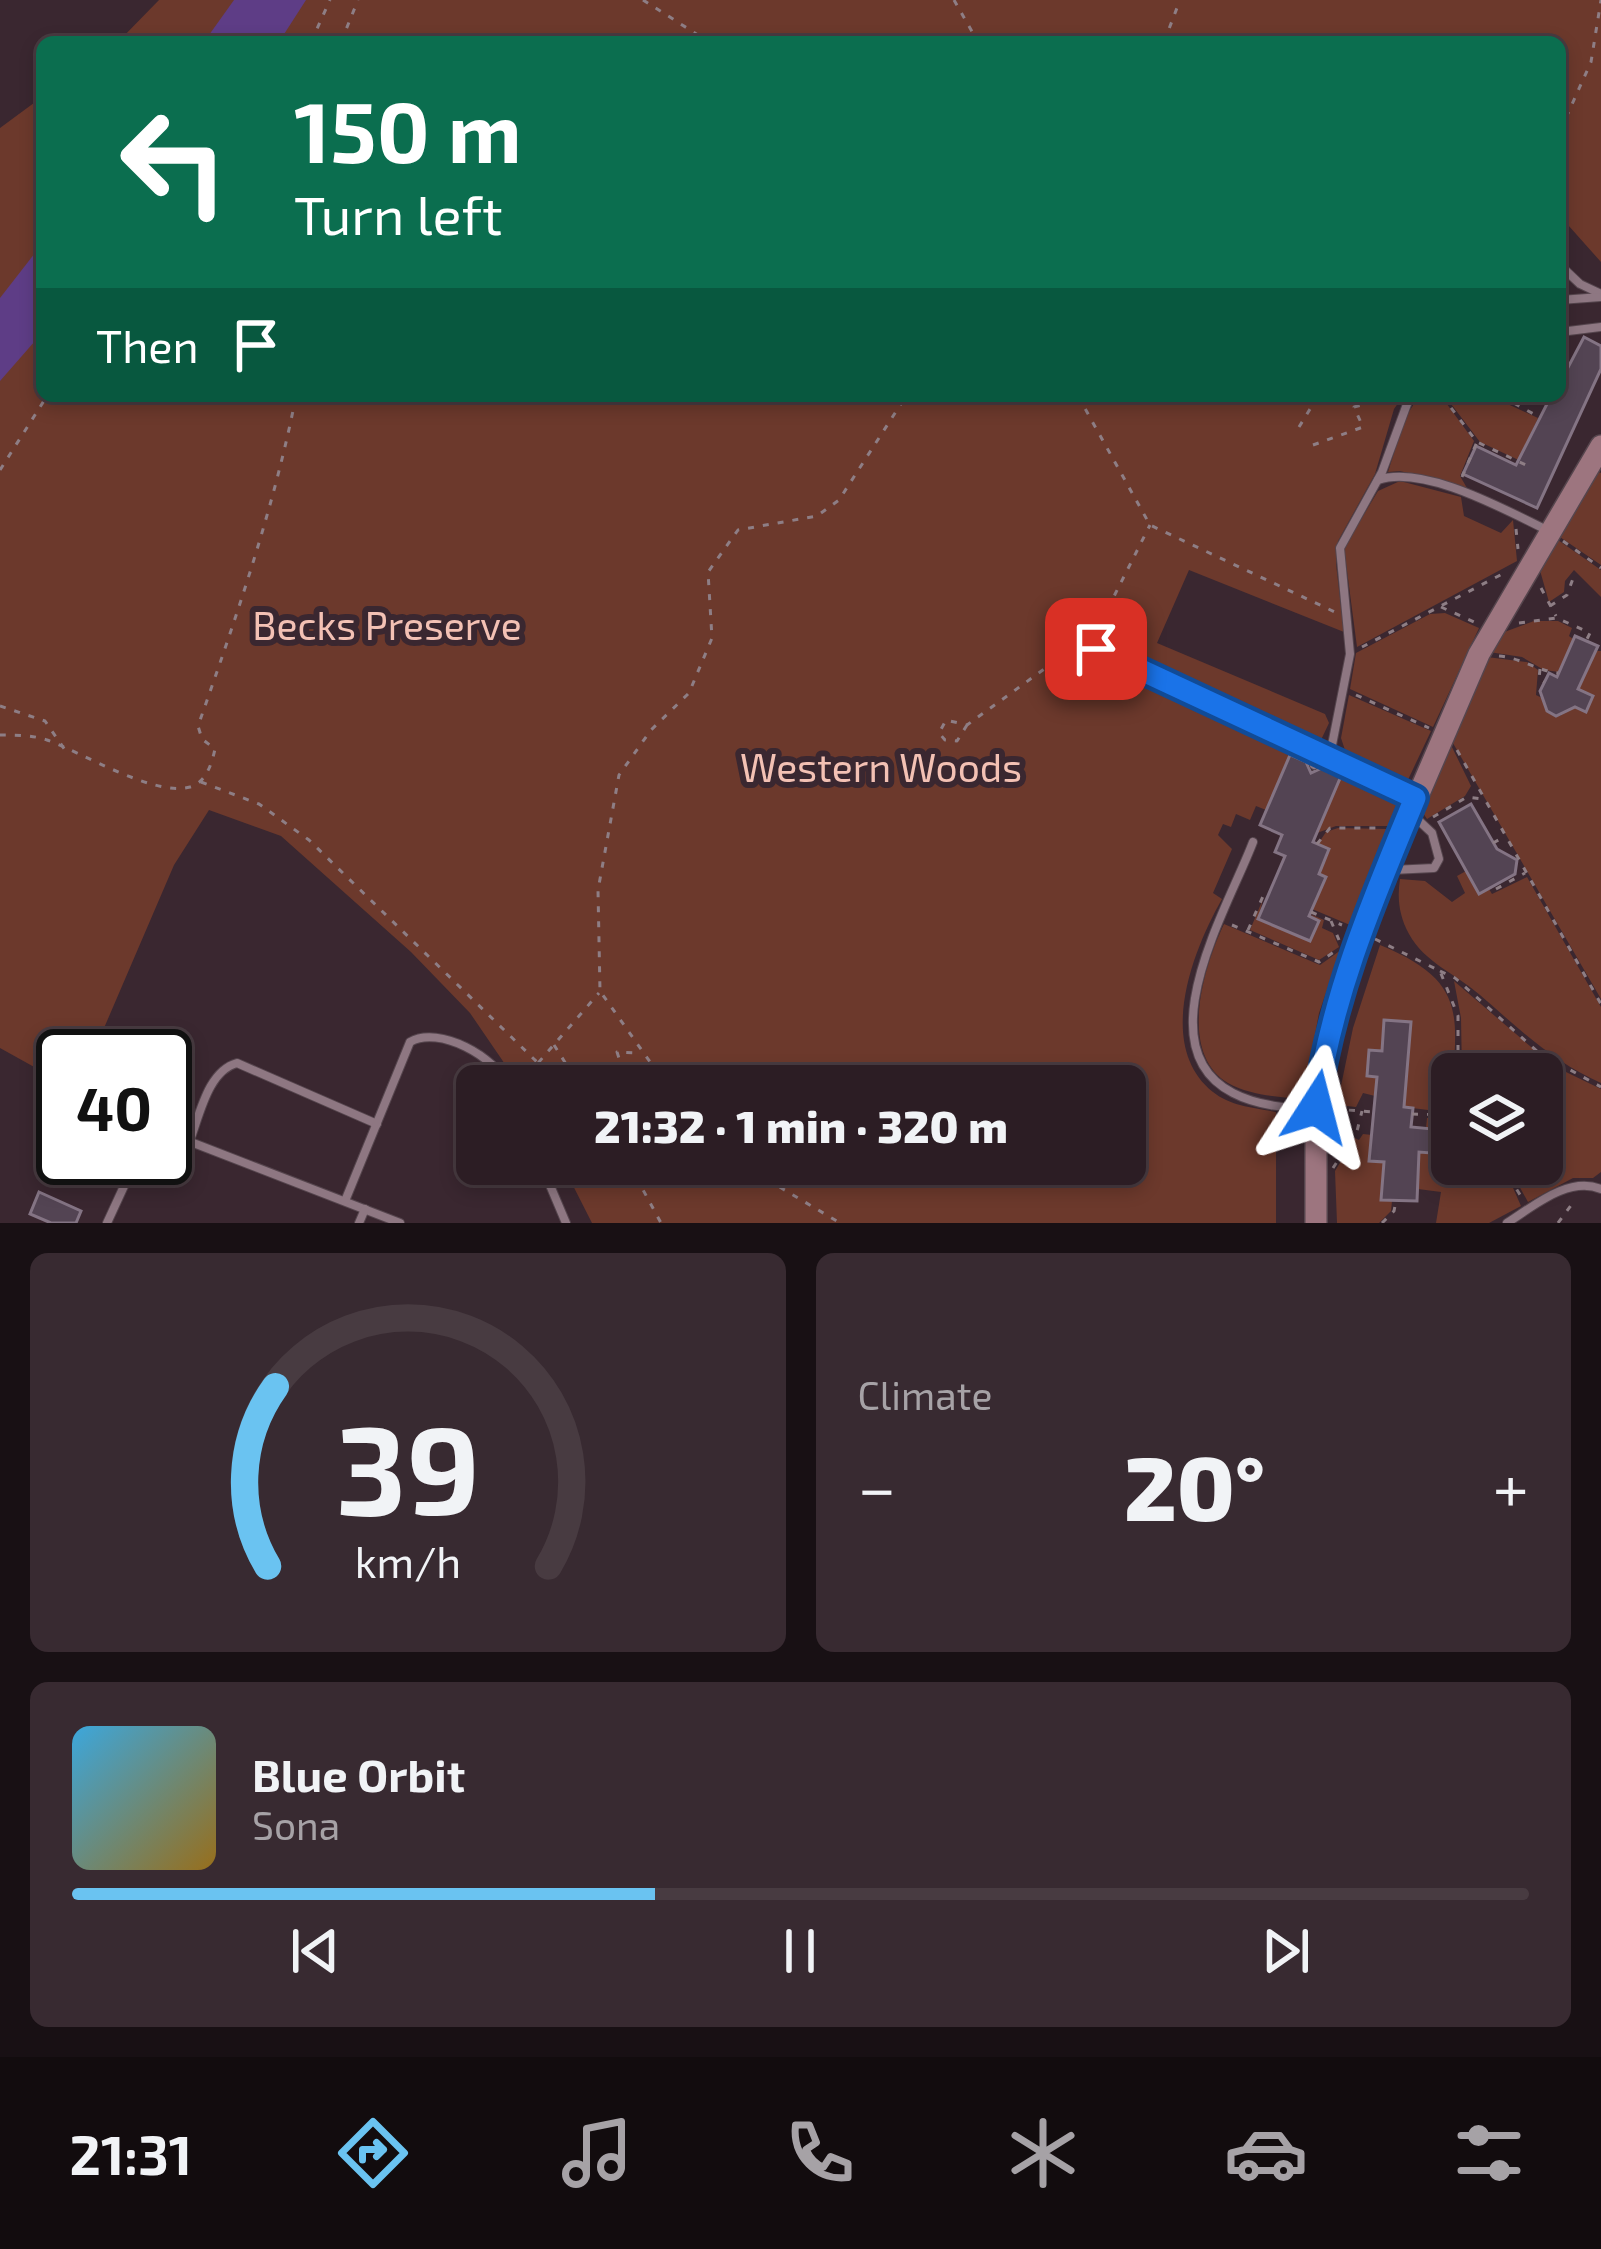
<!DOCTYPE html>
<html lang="en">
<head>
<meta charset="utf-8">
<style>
  :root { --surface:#2c1d24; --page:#382a31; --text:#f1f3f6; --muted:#a6a2a6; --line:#483b41; --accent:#6ac3f1 }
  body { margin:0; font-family:"Exo 2",sans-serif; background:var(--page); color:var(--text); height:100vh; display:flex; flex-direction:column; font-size:45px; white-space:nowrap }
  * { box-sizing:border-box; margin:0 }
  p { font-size:39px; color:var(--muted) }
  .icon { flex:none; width:66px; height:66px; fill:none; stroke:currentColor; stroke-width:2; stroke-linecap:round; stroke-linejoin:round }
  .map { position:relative; height:1223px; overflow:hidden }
  .panel { display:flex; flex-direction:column; gap:30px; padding:30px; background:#181014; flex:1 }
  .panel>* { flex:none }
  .banner { position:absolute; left:36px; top:36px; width:1530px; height:366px; border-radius:18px; box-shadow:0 6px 18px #0003,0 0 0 3px var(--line); background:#0b6e4f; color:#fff; overflow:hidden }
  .buttons { position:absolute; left:1431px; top:1053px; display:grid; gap:24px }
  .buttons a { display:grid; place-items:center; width:132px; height:132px; border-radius:18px; background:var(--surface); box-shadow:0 6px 18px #0003,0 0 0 3px var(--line); font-size:60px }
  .speed { position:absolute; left:36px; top:1029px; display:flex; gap:24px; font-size:60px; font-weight:700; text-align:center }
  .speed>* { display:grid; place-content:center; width:156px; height:156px; border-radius:50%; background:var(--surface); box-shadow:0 6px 18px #0003,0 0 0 3px var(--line); line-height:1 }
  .speed .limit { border:6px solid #111; border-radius:18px; background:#fff; color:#111 }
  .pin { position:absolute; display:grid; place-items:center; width:102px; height:102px; color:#fff; margin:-51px; border-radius:24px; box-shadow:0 6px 18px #0006 }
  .me { position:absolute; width:132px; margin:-66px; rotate:9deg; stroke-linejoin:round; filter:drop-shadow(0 0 9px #0008) }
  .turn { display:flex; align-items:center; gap:42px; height:252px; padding:0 60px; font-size:54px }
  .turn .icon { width:156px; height:156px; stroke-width:2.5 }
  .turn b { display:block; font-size:84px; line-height:102px }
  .then { display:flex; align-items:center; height:114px; padding:0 60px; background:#0003; gap:24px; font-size:45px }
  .big { font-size:90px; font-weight:800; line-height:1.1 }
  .panel .card { flex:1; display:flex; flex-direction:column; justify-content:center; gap:18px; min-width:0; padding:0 42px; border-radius:18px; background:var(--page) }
  .panel .dial { align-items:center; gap:0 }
  .dial svg { height:312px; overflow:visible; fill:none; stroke:var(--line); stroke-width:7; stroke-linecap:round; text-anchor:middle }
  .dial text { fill:var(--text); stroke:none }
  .song { display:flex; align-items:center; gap:36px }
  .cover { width:144px; height:144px; border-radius:18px; background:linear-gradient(135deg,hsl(200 70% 55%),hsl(40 70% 35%)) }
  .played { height:12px; border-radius:6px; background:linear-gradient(90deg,var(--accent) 40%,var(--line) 40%) }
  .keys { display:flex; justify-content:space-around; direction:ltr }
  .heat { display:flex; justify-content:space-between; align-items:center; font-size:66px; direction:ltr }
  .panel .tiles { flex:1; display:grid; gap:30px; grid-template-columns:1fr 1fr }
  .card:last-child { grid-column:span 2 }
  .trip { position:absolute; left:456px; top:1065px; width:690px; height:120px; border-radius:18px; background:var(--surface); box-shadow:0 6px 18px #0003,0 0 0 3px var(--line); font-weight:800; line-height:120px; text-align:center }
  .menu { display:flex; height:192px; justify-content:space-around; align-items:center; background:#120c0e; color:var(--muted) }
  .menu .icon { width:84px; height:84px }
  .menu .selected { color:var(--accent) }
  .menu b { font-size:54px; color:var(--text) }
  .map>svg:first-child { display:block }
  .green { fill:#6c392c }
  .water { fill:#5e3d86 }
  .building { fill:#534453; stroke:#847484; stroke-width:3 }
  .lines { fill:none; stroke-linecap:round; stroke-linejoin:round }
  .lane-casing { stroke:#55454d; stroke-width:10 }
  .secondary-casing { stroke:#55454d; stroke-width:24 }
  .path { stroke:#8e7e85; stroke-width:3; stroke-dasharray:6 9; stroke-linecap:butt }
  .lane { stroke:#8e7782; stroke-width:8 }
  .secondary { stroke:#9d757f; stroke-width:21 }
  .route-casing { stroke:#114b97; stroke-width:30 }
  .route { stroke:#1a73e8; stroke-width:21 }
  .labels { text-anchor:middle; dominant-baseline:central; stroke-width:12; stroke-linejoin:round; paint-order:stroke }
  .park-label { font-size:39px; fill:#f3c1b4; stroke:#3a2730 }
</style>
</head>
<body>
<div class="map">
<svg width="1601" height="1223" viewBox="0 0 1601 1223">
  <rect width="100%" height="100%" fill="#3a2730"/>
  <g class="green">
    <path d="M159,0H1601V262L1560,216V42H118Z"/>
    <path d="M42,97V396H1403L1394,409L1375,474L1338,541L1336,564L1344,632L1189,570L1157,643L1325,714L1329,723L1320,742L1311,744L1147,670L1145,677L1315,754L1311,764L1290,755L1266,810L1256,806L1250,820L1236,814L1231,827L1223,824L1218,835L1232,849L1213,893L1222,899C1193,950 1155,1046 1213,1092C1230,1106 1255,1108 1276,1112V1223H592L562,1164H1125V1086H520L470,1013L411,952L281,836L209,810L174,865L92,1056H63V1083L0,1048V128Z"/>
    <path d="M1419,396H1441L1474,441L1460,476L1467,488L1400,471L1388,472L1405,418Z"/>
    <path d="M1445,396H1500L1499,400L1538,418L1524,448L1534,453L1529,465L1480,442Z"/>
    <path d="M1595,471L1601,473V565L1557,535L1564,531Z"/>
    <path d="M1400,481L1461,497L1464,516L1501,533L1513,520L1517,561L1357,647L1344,548L1378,491Z"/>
    <path d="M1558,540L1601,570V597L1574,570L1565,581L1564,592L1549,602L1539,567Z"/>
    <path d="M1445,613L1479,628L1433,727L1350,689L1356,653L1430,614Z"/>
    <path d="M1534,621H1558L1572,628L1569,636L1573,639L1559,672L1544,670L1522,657L1489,652L1499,634Z"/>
    <path d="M1596,651H1601V999L1450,738L1487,657L1527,662L1538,670L1536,695L1544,699L1547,711L1560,716L1572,706L1585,711L1578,689Z"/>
    <path d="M1349,695L1431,731L1406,784L1345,750L1341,738Z"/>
    <path d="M1450,743L1471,786L1465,796L1427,819L1423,813L1433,790L1429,787Z"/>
    <path d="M1323,758L1401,801L1389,826H1336L1317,833L1340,776L1319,767Z"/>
    <path d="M1338,828L1388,829L1350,925L1312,909L1325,878L1319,874L1329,850L1318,844L1326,832Z"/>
    <path d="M1466,871L1480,894L1489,889L1492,894L1527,877L1601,1007V1083C1552,1061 1519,1029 1480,995C1456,974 1424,962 1409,934C1399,916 1397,898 1400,879L1425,881L1452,902L1465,893L1457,876Z"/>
    <path d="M1263,899L1258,920L1310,941L1319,921L1310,914L1324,920L1322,928L1333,933L1339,947L1319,960L1250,930Z"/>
    <path d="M1224,924L1320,965L1341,950L1319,1013L1303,1100C1278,1096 1251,1096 1228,1083C1177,1052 1204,966 1224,924Z"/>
    <path d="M1380,945C1478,985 1452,1025 1452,1113L1404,1107L1410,1022L1384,1021L1382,1051H1369L1377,1077L1375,1096L1363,1093L1356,1107L1337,1105L1353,1028Z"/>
    <path d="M1454,981L1544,1058V1062L1523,1064L1501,1074H1462L1461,1018Z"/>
    <path d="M1539,1067L1566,1072L1601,1089V1172L1593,1178H1573L1528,1202L1507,1164H1542V1074H1512Z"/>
    <path d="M1427,1118H1452V1164H1495L1510,1181L1521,1206L1489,1223H1436L1441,1192L1418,1189L1417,1152H1431L1433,1130L1426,1128Z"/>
    <path d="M1363,1134L1372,1135L1370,1161L1384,1162L1382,1200L1392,1201L1391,1211L1379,1223H1337L1335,1171L1355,1138L1359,1140Z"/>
  </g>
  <g class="water">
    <path d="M234,0H306L279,42H204Z"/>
    <path d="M42,244V333L0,381V298Z"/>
  </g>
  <g class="building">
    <path d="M1584,337L1601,346V369L1537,508L1463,474L1476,446L1516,465L1551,396H1560V373L1564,375Z"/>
    <path d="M1575,636L1598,646L1578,689L1593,696L1586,712L1575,707L1556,716L1547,711L1540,691L1549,673L1557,677Z"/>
    <path d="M1290,755L1306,762L1311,773L1322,768L1341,776L1313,842L1329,849L1319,874L1326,877L1309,916L1319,921L1310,941L1258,919L1285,856L1275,852L1282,835L1260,825Z"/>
    <path d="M1471,804L1497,849L1517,860L1515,874L1479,894L1439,822Z"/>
    <path d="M1384,1020L1411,1022L1404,1107L1413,1108L1411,1127L1433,1129L1431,1153L1419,1152L1417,1201L1381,1200L1384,1162L1369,1161L1377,1077L1367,1076L1369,1050L1382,1051Z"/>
    <path d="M39,1192L81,1211L76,1223H51L30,1214Z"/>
  </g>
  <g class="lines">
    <defs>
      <g id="lane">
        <path d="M1560,265L1580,284L1601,294"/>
        <path d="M1560,300L1601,297"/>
        <path d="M1560,332L1601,327"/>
        <path d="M1378,480C1424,464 1507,511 1549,531"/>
        <path d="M1096,649L1413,798"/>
        <path d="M1330,755L1350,654L1340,548L1382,472L1410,396"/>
        <path d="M1314,765L1321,751"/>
        <path d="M1253,842C1229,906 1143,1047 1233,1093C1256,1105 1290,1110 1315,1107"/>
        <path d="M1392,870L1434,868L1439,859L1432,833L1415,817"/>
        <path d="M165,1132L400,1223"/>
        <path d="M190,1140C200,1114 208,1071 237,1063L377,1124"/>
        <path d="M541,1164L566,1223"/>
        <path d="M345,1201L410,1042C439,1025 496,1057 508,1086"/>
        <path d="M107,1223L137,1158"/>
        <path d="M359,1223L365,1209"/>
        <path d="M1507,1223C1534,1206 1568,1176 1601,1189"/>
      </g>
      <path id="secondary" d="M1316,1223V1107L1322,1060L1359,933L1479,654L1601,446"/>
    </defs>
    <use href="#lane" class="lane-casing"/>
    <use href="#secondary" class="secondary-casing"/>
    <g class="path">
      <path d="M643,0L709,42"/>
      <path d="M954,0L978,42"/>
      <path d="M311,42L330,0"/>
      <path d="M341,42L358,0"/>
      <path d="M1164,42L1180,0"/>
      <path d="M1560,131L1591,62L1601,0"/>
      <path d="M1078,396L1150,525L1337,613"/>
      <path d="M1345,396L1353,406"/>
      <path d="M1442,396L1477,442L1528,466"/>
      <path d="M1501,396L1539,417"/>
      <path d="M1299,427L1318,396"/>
      <path d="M1313,445L1363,427L1354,407L1381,400L1396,405"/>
      <path d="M0,470L47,396"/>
      <path d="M1462,477L1477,442"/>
      <path d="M1516,529L1518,549"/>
      <path d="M1563,541L1601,568"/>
      <path d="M1541,588L1556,616"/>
      <path d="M1550,606L1567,595L1575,573"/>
      <path d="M1441,607L1476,623"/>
      <path d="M1519,623L1557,618L1590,633L1586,641"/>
      <path d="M1098,637L1101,622L1150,525"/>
      <path d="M1362,647L1508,571"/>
      <path d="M1499,656C1521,658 1538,671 1558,673"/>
      <path d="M1540,669L1539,679L1544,682"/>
      <path d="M1356,695L1429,728"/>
      <path d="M0,706L45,721L65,750"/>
      <path d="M967,725L957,741L945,740L939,733L946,720L967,725L1047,667L1072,666L1089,655"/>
      <path d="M0,735C15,735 33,735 47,740C81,752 154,797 190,787C206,783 212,763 215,749L202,739L198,726C236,618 274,508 296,396"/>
      <path d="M1457,750L1601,1004"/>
      <path d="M201,782L259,804L309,840L538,1063"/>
      <path d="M1433,817L1467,797L1483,799"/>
      <path d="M1493,843L1504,837"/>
      <path d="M1317,844L1330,828H1383"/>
      <path d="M1496,889L1525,873"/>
      <path d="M1311,912L1342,925"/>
      <path d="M1331,921L1339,940"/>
      <path d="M1232,925L1319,962L1337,950"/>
      <path d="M1248,930L1264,894"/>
      <path d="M1375,939L1440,971L1458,1016V1074"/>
      <path d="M1440,971L1455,978L1538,1052L1601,1087"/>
      <path d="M554,1045L580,1086"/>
      <path d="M1507,1074L1532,1065H1557"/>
      <path d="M511,1075L538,1063L599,993"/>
      <path d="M628,1086L617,1052L640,1053"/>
      <path d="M667,1086L600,991L598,890L619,775L651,730L689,693L712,638L708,572L738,530L817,516L839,500L906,396"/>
      <path d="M1334,1109L1374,1112"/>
      <path d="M1412,1114L1452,1115"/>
      <path d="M629,1164L661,1223"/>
      <path d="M741,1164L840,1223"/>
      <path d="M1501,1164L1522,1198"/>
      <path d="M1333,1168L1357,1131L1362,1111"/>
      <path d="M1382,1223L1394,1211L1396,1201"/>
      <path d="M1558,1223L1575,1200"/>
    </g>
    <use href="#lane" class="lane"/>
    <use href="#secondary" class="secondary"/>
  </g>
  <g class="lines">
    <defs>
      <path id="route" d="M1096,649L1415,798C1373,899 1331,997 1316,1107"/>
    </defs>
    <use href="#route" class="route-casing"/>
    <use href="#route" class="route"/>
  </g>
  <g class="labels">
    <g class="park-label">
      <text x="387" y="624">Becks Preserve</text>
      <text x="881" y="766">Western Woods</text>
    </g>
  </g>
</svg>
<div class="buttons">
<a><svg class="icon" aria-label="layers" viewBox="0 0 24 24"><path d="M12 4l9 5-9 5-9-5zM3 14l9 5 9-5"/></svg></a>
</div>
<div class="speed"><div class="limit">40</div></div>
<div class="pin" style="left:1096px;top:649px;background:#d93025"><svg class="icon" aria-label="arrive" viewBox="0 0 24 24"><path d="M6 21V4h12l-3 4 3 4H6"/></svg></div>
<svg class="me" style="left:1316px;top:1107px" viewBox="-20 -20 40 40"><path d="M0-17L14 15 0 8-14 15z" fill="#1a73e8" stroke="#fff" stroke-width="4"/></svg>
<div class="trip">21:32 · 1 min · 320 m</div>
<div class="banner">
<div class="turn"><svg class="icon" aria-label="left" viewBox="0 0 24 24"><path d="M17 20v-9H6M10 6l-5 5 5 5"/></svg><div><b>150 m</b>Turn left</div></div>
<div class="then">Then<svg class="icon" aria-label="arrive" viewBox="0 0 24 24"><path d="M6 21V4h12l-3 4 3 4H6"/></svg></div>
</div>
</div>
<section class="panel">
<div class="tiles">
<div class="card dial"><svg viewBox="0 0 100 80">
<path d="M14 69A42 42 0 1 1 86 69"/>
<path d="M14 69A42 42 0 0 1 16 23" stroke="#6ac3f1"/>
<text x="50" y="56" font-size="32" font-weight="700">39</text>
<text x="50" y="72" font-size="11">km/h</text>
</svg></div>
<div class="card"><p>Climate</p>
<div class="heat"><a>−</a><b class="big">20°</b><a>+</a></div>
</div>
<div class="card">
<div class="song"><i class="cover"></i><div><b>Blue Orbit</b><p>Sona</p></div></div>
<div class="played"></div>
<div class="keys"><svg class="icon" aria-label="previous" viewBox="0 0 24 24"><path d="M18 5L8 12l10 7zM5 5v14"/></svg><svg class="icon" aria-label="pause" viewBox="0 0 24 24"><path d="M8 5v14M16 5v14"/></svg><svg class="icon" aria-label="next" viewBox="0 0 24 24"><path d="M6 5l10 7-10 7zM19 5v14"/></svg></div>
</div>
</div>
</section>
<nav class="menu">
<b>21:31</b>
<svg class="icon selected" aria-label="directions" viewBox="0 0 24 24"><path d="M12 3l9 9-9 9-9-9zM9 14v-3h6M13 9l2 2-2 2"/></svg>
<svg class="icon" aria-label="music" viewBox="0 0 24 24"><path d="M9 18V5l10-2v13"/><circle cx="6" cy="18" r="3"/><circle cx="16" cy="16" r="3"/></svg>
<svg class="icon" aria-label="phone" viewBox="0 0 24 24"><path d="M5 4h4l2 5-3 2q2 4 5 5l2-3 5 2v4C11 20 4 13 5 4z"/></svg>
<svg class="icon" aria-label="climate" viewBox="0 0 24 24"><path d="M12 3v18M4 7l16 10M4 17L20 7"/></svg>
<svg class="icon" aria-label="car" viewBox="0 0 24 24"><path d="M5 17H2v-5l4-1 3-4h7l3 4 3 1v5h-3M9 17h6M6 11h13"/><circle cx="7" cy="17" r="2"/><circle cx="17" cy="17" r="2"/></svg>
<svg class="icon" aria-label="filters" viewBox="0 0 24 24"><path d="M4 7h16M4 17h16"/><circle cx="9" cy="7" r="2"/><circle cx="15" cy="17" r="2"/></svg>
</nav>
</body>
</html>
